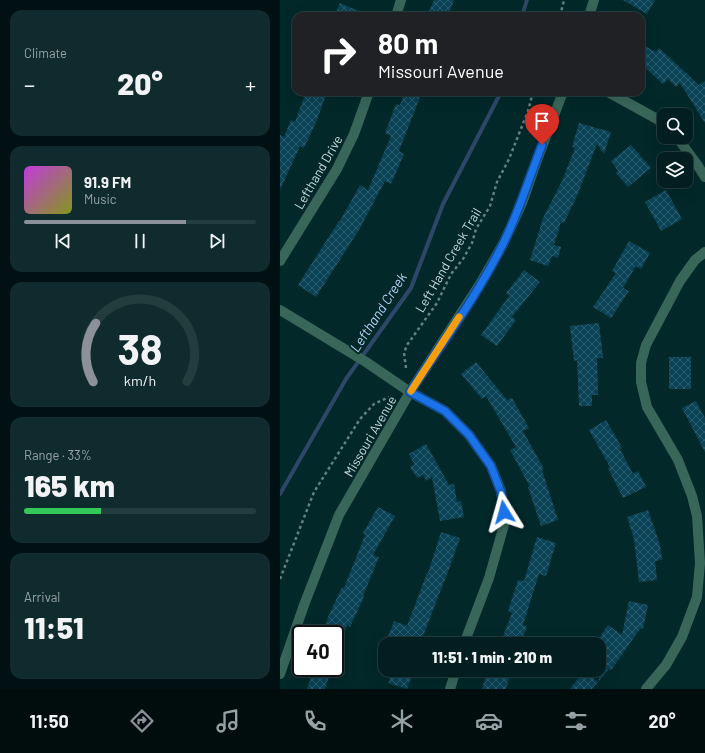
<!DOCTYPE html>
<html lang="en">
<head>
<meta charset="utf-8">
<style>
  :root { --surface:#021e20; --page:#102b2d; --text:#f1f3f6; --muted:#96a2a5; --line:#233c3e; --accent:#8c9099 }
  body { margin:0; font-family:Barlow,sans-serif; background:var(--page); color:var(--text); height:100vh; display:flex; flex-direction:column; font-size:15px; white-space:nowrap }
  * { box-sizing:border-box; margin:0 }
  p { font-size:13px; color:var(--muted) }
  .icon { flex:none; width:22px; height:22px; fill:none; stroke:currentColor; stroke-width:2; stroke-linecap:round; stroke-linejoin:round }
  .map { position:relative; flex:1; overflow:hidden }
  .side { display:flex; flex-direction:column; gap:10px; padding:10px; background:#011012; width:280px }
  .side>* { flex:none }
  .banner { position:absolute; left:12px; top:12px; width:353px; height:84px; border-radius:12px; box-shadow:0 4px 16px #0002,0 0 0 1px var(--line); background:#202124; color:#fff; overflow:hidden }
  .tools { position:absolute; left:377px; top:108px; display:grid; gap:8px }
  .tools a { display:grid; place-items:center; width:36px; height:36px; border-radius:8px; background:var(--surface); box-shadow:0 4px 16px #0002,0 0 0 1px var(--line); font-size:20px }
  .speed { position:absolute; left:12px; top:625px; display:flex; gap:8px; font-size:20px; font-weight:700; text-align:center }
  .speed>* { display:grid; place-content:center; width:52px; height:52px; border-radius:50%; background:var(--surface); box-shadow:0 4px 16px #0002,0 0 0 1px var(--line); line-height:1 }
  .speed .limit { border:2px solid #111; border-radius:6px; background:#fff; color:#111 }
  .pin { position:absolute; display:grid; place-items:center; width:34px; height:34px; color:#fff; margin:-41px -17px; border-radius:50% 50% 50% 0; rotate:-45deg; box-shadow:0 0 4px #0007 }
  .pin .icon { rotate:45deg }
  .me { position:absolute; width:44px; margin:-22px; rotate:352deg; stroke-linejoin:round; filter:drop-shadow(0 0 3px #0008) }
  .turn { display:flex; align-items:center; gap:14px; height:84px; padding:0 20px; font-size:18px }
  .turn .icon { width:52px; height:52px; stroke-width:2.5 }
  .turn b { display:block; font-size:28px; line-height:34px }
  .big { font-size:30px; font-weight:800; line-height:1.1 }
  .side .widget { flex:1; display:flex; flex-direction:column; justify-content:center; gap:6px; min-width:0; padding:0 14px; border-radius:12px; background:var(--page) }
  .side .dial { align-items:center; gap:0 }
  .dial svg { height:104px; overflow:visible; fill:none; stroke:var(--line); stroke-width:7; stroke-linecap:round; text-anchor:middle }
  .dial text { fill:var(--text); stroke:none }
  .song { display:flex; align-items:center; gap:12px }
  .cover { width:48px; height:48px; border-radius:6px; background:linear-gradient(135deg,hsl(290 70% 55%),hsl(70 70% 35%)) }
  .played { height:4px; border-radius:2px; background:linear-gradient(90deg,var(--accent) 70%,var(--line) 70%) }
  .keys { display:flex; justify-content:space-around; direction:ltr }
  .heat { display:flex; justify-content:space-between; align-items:center; font-size:22px; direction:ltr }
  .charge { height:6px; border-radius:3px; background:linear-gradient(90deg,#34c759 33%,var(--line) 0) }
  .trip { position:absolute; left:98px; top:637px; width:228px; height:40px; border-radius:12px; background:var(--surface); box-shadow:0 4px 16px #0002,0 0 0 1px var(--line); font-weight:800; line-height:40px; text-align:center }
  .tab-bar { display:flex; height:64px; justify-content:space-around; align-items:center; background:#010c0d; color:var(--muted) }
  .tab-bar .icon { width:28px; height:28px }
  .tab-bar .current { color:var(--accent) }
  .tab-bar b { font-size:18px; color:var(--text) }
  main { display:flex; flex:1; min-height:0 }
  .map>svg:first-child { display:block }
  .lines { fill:none; stroke-linecap:round; stroke-linejoin:round }
  .stream { stroke:#2e4768; stroke-width:4 }
  .building { fill:url(#building-cross-hatch) }
  .path { stroke:#648082; stroke-width:2.5; stroke-dasharray:3 3; stroke-linecap:butt }
  .minor { stroke:#38675a; stroke-width:10 }
  .tertiary { stroke:#38675a; stroke-width:10 }
  .route-casing { stroke:#114b97; stroke-width:10 }
  .route { stroke:#1a73e8; stroke-width:7 }
  .slow { stroke:#f59e0b; stroke-width:7 }
  .labels { text-anchor:middle; dominant-baseline:central; stroke-width:4; stroke-linejoin:round; paint-order:stroke }
  .street-label { font-size:13px; fill:#c6d9da; stroke:#02282a }
  .water-label { font-size:14px; font-style:italic; fill:#b6d0f3; stroke:#02282a }
</style>
</head>
<body>
<main>
<section class="side">
<div class="widget"><p>Climate</p>
<div class="heat"><a>−</a><b class="big">20°</b><a>+</a></div>
</div>
<div class="widget">
<div class="song"><i class="cover"></i><div><b>91.9 FM</b><p>Music</p></div></div>
<div class="played"></div>
<div class="keys"><svg class="icon" aria-label="previous" viewBox="0 0 24 24"><path d="M18 5L8 12l10 7zM5 5v14"/></svg><svg class="icon" aria-label="pause" viewBox="0 0 24 24"><path d="M8 5v14M16 5v14"/></svg><svg class="icon" aria-label="next" viewBox="0 0 24 24"><path d="M6 5l10 7-10 7zM19 5v14"/></svg></div>
</div>
<div class="widget dial"><svg viewBox="0 0 100 80">
<path d="M14 69A42 42 0 1 1 86 69"/>
<path d="M14 69A42 42 0 0 1 16 24" stroke="#8c9099"/>
<text x="50" y="56" font-size="32" font-weight="700">38</text>
<text x="50" y="72" font-size="11">km/h</text>
</svg></div>
<div class="widget"><p>Range · 33%</p><b class="big">165 km</b><div class="charge"></div></div>
<div class="widget"><p>Arrival</p><b class="big">11:51</b></div>
</section>
<div class="map">
<svg width="425" height="689" viewBox="0 0 425 689">
  <defs>
    <pattern id="building-cross-hatch" width="8" height="8" patternUnits="userSpaceOnUse"><rect width="8" height="8" fill="#0a4256"/><path d="M0 0l8 8M0 8l8-8" fill="none" stroke="#2c5d6e"/></pattern>
  </defs>
  <rect width="100%" height="100%" fill="#02282a"/>
  <g class="lines">
    <g class="stream">
      <path d="M242,16L247,0"/>
      <path d="M0,494L66,379L131,288L163,204L221,92"/>
    </g>
  </g>
  <g class="building">
    <path d="M154,0H174L168,16H162L149,11Z"/>
    <path d="M343,0H375L367,14Z"/>
    <path d="M60,3L90,16H54Z"/>
    <path d="M361,44L376,52L379,48L419,85L425,81V123L400,83L396,87L388,79L383,84L361,64Z"/>
    <path d="M26,92H47L37,120L24,148L20,146L0,190V135L4,137L11,120L15,122Z"/>
    <path d="M125,92H142L119,151L124,154L111,184L105,181L79,230L36,297L18,285L59,221H60L80,185L88,190L111,136L105,133L116,104L120,105Z"/>
    <path d="M299,123L331,132L324,154L317,144L297,196L284,223L281,222L274,245L281,247L278,258L272,256L268,266L250,260L263,218L282,181L295,148L292,147Z"/>
    <path d="M351,145L371,168L348,187L336,173L338,171L331,161Z"/>
    <path d="M386,190L402,219L381,231L365,202Z"/>
    <path d="M349,241L370,253L361,269L356,266L343,288L349,291L331,318L313,307L336,273L332,271Z"/>
    <path d="M244,270L260,282L232,317L236,320L217,346L201,335L229,296L226,293Z"/>
    <path d="M319,323L323,358H317L318,395H312V406H299L297,360L294,361L290,326Z"/>
    <rect x="389" y="357" width="22" height="32"/>
    <path d="M196,362L227,400L232,398L249,428L243,431L264,469L262,470L278,520L261,526L248,487H250L230,450L236,447L206,396L202,399L181,374Z"/>
    <path d="M416,401L425,418V452L402,408Z"/>
    <path d="M326,420L342,448L340,449L353,474L358,471L366,487L343,498L328,468L330,467L309,430Z"/>
    <path d="M146,444L169,485L174,484L177,502L181,501L184,517L160,521L152,477L146,481L143,475L137,478L130,467L134,464L129,454Z"/>
    <path d="M98,507L115,516L93,555L99,557L83,596L84,597L70,627L67,625L57,655H55V634H43L48,617L62,587L64,588L85,535L83,533Z"/>
    <path d="M368,510L380,545L382,560L375,561L377,580L359,582L354,539L347,517Z"/>
    <path d="M161,532L180,538L169,569L140,644H119L107,639L114,621L127,626L147,573H148Z"/>
    <path d="M257,537L276,543L266,576L259,574L243,625L247,627L240,644H220L232,613L228,611L238,580L244,581Z"/>
    <path d="M349,601L368,605L363,629H360L331,670L329,669L319,681V638L328,625L342,635Z"/>
    <path d="M34,668H40L51,671L45,689H27Z"/>
    <path d="M113,670H134L127,689L108,683Z"/>
    <path d="M208,670H232L226,689H202Z"/>
    <path d="M304,671L318,682L312,689H290Z"/>
  </g>
  <g class="lines">
    <g class="path">
      <path d="M280,16L284,0"/>
      <path d="M126,368L124,353L127,345L157,303L171,274L183,259L192,243L196,229L210,206L217,182L229,159L248,111L253,92"/>
      <path d="M0,579L34,492L80,419L94,404L109,397"/>
    </g>
    <g class="minor">
      <path d="M116,16L121,0"/>
      <path d="M309,16L314,0"/>
      <path d="M328,92L377,119L384,125"/>
      <path d="M397,137L418,166L425,177"/>
      <path d="M0,261L57,169L74,134L89,92"/>
      <path d="M0,674L24,605L59,515L130,392L200,284L223,244L242,203L257,160L283,92"/>
      <path d="M366,689L386,665L402,637L417,597L420,563L417,516L412,496L398,460L367,407L361,382V363L366,345L400,281L415,260L425,252"/>
    </g>
    <g class="tertiary">
      <path d="M0,310L86,362L130,392L165,411L189,435L211,466L221,491L224,512V525L209,578L184,644"/>
      <path d="M170,689L176,670"/>
    </g>
  </g>
  <g class="lines">
    <defs>
      <path id="route" d="M224,512L221,492L211,466L189,435L165,411L130,392C162,343 197,296 223,244C239,212 249,178 262,145"/>
    </defs>
    <use href="#route" class="route-casing"/>
    <use href="#route" class="route"/>
    <path class="slow" d="M131,391L179,317"/>
  </g>
  <g class="labels">
    <g class="street-label">
      <text transform="translate(38 172) rotate(-60)">Lefthand Drive</text>
      <text transform="translate(168 260) rotate(-60)">Left Hand Creek Trail</text>
      <text transform="translate(90 436) rotate(-60)">Missouri Avenue</text>
    </g>
    <g class="water-label">
      <text transform="translate(98 312) rotate(-57)">Lefthand Creek</text>
    </g>
  </g>
</svg>
<div class="tools">
<a><svg class="icon" aria-label="search" viewBox="0 0 24 24"><circle cx="10" cy="10" r="6"/><path d="M15 15l6 6"/></svg></a>
<a><svg class="icon" aria-label="layers" viewBox="0 0 24 24"><path d="M12 4l9 5-9 5-9-5zM3 14l9 5 9-5"/></svg></a>
</div>
<div class="speed"><div class="limit">40</div></div>
<div class="pin" style="left:262px;top:145px;background:#d93025"><svg class="icon" aria-label="arrive" viewBox="0 0 24 24"><path d="M6 21V4h12l-3 4 3 4H6"/></svg></div>
<svg class="me" style="left:224px;top:512px" viewBox="-20 -20 40 40"><path d="M0-17L14 15 0 8-14 15z" fill="#1a73e8" stroke="#fff" stroke-width="4"/></svg>
<div class="trip">11:51 · 1 min · 210 m</div>
<div class="banner">
<div class="turn"><svg class="icon" aria-label="right" viewBox="0 0 24 24"><path d="M7 20v-9h11M14 6l5 5-5 5"/></svg><div><b>80 m</b>Missouri Avenue</div></div>
</div>
</div>
</main>
<nav class="tab-bar">
<b>11:50</b>
<svg class="icon current" aria-label="directions" viewBox="0 0 24 24"><path d="M12 3l9 9-9 9-9-9zM9 14v-3h6M13 9l2 2-2 2"/></svg>
<svg class="icon" aria-label="music" viewBox="0 0 24 24"><path d="M9 18V5l10-2v13"/><circle cx="6" cy="18" r="3"/><circle cx="16" cy="16" r="3"/></svg>
<svg class="icon" aria-label="phone" viewBox="0 0 24 24"><path d="M5 4h4l2 5-3 2q2 4 5 5l2-3 5 2v4C11 20 4 13 5 4z"/></svg>
<svg class="icon" aria-label="climate" viewBox="0 0 24 24"><path d="M12 3v18M4 7l16 10M4 17L20 7"/></svg>
<svg class="icon" aria-label="car" viewBox="0 0 24 24"><path d="M5 17H2v-5l4-1 3-4h7l3 4 3 1v5h-3M9 17h6M6 11h13"/><circle cx="7" cy="17" r="2"/><circle cx="17" cy="17" r="2"/></svg>
<svg class="icon" aria-label="filters" viewBox="0 0 24 24"><path d="M4 7h16M4 17h16"/><circle cx="9" cy="7" r="2"/><circle cx="15" cy="17" r="2"/></svg>
<b>20°</b>
</nav>
</body>
</html>
